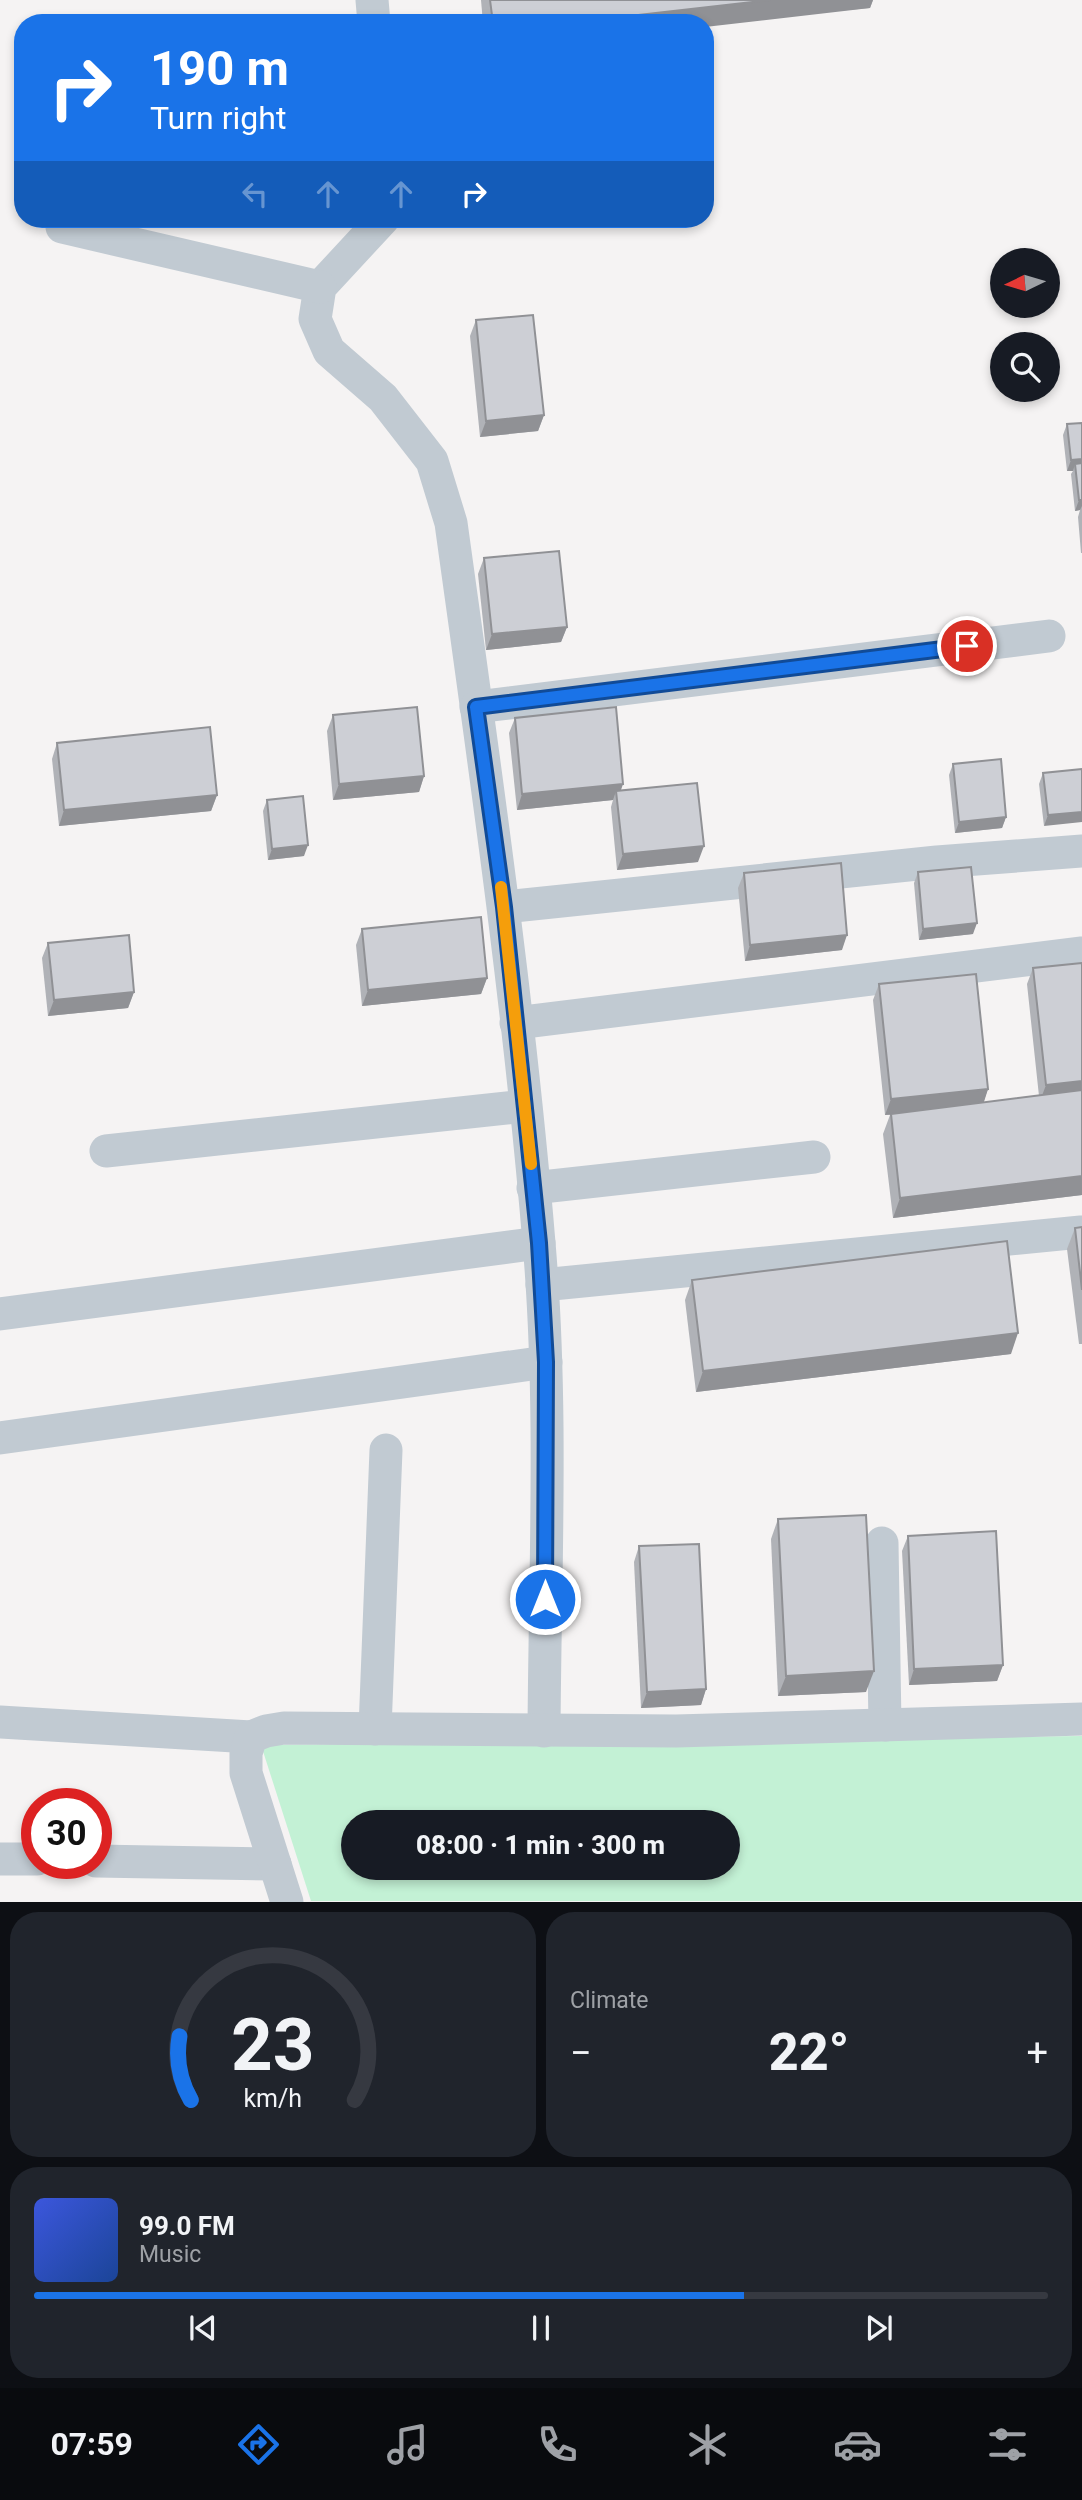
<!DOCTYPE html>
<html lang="en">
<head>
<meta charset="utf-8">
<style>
  :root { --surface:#171b24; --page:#20242c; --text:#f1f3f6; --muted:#9ea1a6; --line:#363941; --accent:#1a73e8 }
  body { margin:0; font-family:Roboto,sans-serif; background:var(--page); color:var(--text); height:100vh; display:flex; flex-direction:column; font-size:26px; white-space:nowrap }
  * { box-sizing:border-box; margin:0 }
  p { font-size:23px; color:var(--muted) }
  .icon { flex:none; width:38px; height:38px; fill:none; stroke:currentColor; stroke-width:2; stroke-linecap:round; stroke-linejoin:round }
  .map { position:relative; height:1902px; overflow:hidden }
  .side { display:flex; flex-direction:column; gap:10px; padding:10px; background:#0d0f14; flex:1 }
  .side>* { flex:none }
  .banner { position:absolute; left:14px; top:14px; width:700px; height:214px; border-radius:28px; box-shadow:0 4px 10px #0003; background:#1a73e8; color:#fff; overflow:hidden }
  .needle { width:46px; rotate:265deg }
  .fabs { position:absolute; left:990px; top:248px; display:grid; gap:14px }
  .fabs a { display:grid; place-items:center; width:70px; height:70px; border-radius:50%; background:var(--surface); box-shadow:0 4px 10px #0003; font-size:35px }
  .speed { position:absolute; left:21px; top:1788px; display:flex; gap:14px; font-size:35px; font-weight:700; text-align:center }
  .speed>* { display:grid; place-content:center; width:91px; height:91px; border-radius:50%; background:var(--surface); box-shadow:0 4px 10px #0003; line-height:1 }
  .speed .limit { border:10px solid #d22; background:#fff; color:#111 }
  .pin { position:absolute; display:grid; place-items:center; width:60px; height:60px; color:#fff; margin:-30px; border:4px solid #fff; border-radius:50%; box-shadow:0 2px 7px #0007 }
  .me { position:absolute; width:77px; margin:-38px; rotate:0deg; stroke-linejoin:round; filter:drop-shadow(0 0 5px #0008) }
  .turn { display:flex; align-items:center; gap:24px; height:147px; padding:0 21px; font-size:32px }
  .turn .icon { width:91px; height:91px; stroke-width:2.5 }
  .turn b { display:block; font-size:49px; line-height:60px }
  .lanes { display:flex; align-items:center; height:66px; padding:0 21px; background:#0003; justify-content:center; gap:35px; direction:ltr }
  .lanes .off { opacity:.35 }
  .big { font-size:52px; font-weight:800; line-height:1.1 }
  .side .widget { flex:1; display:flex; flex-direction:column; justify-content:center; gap:10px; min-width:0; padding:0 24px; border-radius:28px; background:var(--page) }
  .side .dial { align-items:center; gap:0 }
  .dial svg { height:182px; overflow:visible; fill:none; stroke:var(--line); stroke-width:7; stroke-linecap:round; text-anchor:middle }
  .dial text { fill:var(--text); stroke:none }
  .song { display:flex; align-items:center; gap:21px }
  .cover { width:84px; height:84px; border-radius:10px; background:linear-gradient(135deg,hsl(230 70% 55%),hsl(220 70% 35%)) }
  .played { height:7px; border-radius:4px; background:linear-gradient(90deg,var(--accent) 70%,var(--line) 70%) }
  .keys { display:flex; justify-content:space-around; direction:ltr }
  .heat { display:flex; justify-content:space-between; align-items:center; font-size:38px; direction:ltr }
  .side .tiles { flex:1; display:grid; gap:10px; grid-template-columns:1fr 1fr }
  .widget:last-child { grid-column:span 2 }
  .trip { position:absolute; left:341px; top:1810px; width:399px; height:70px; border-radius:35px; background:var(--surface); box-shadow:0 4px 10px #0003; font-weight:800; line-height:70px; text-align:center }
  .tab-bar { display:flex; height:112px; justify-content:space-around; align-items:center; background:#090b0e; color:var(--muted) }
  .tab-bar .icon { width:49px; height:49px }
  .tab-bar .selected { color:var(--accent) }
  .tab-bar b { font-size:32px; color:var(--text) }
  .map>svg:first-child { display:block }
  .green { fill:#c3f1d5; fill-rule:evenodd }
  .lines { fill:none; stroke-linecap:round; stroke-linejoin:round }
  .minor { stroke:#c1cad2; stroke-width:33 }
  .wall { fill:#b0b2b7 }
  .shaded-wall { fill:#909195 }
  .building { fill:#cdcfd5; stroke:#909195; stroke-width:2 }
  .route-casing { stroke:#114b97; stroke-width:18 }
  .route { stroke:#1a73e8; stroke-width:12 }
  .slow { stroke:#f59e0b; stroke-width:12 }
</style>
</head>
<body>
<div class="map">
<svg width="1082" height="1902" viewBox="0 0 1082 1902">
  <rect width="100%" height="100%" fill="#f5f3f3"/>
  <path class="green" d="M1082,1736V1901H311L261,1745ZM354,1822H728V1867H354Z"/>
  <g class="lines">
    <g class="minor">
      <path d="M372,0L374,23"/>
      <path d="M383,219L320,287L315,319L329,351L383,398L432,461L451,523C484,762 519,1002 539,1243C553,1405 545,1569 544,1731"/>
      <path d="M62,227L320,287"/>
      <path d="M476,707L1049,636"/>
      <path d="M504,907L937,862L1082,851"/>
      <path d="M516,1023L1082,953"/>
      <path d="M106,1151L525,1106"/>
      <path d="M533,1188L814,1157"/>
      <path d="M542,1285L1081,1232"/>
      <path d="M0,1314L539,1243"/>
      <path d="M0,1438L546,1362"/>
      <path d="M882,1543L885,1725"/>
      <path d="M0,1722L251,1737"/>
      <path d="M375,1729L386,1450"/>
      <path d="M0,1859H37"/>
      <path d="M96,1861L275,1864"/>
      <path d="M287,1902L246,1773V1753L251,1737L266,1731L284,1728L676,1731L1082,1719"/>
    </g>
  </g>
  <g class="wall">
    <path d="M481,0H873L870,8L705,23H483Z"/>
    <path d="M476,320L544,415L538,431L480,437L470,336Z"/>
    <path d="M1082,423V553H1081L1078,517L1080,510L1075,511L1071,474L1073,471H1067L1063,435L1067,424Z"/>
    <path d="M484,558L567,627L561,642L486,650L478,574Z"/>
    <path d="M333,715L424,776L419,792L333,800L327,731Z"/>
    <path d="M515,718L621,791L698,862L617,870L611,807L613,800L517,810L509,733Z"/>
    <path d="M57,743L217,795L211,811L59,826L52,759Z"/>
    <path d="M953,764L1006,817L1002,828L955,833L949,775Z"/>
    <path d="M1082,769L1044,826L1039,784L1043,773Z"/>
    <path d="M267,800L304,856L268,860L263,811Z"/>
    <path d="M918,872L973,934L919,940L914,883Z"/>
    <path d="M744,873L842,950L745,961L738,888Z"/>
    <path d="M362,929L487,978L481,994L362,1006L356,945Z"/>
    <path d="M48,943L134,992L128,1008L48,1016L42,958Z"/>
    <path d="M1082,963V1195L893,1218L883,1134L890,1115H885L873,1000L879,984L988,1089L983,1103L1039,1096L1027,984L1033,968Z"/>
    <path d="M1082,1227V1344H1079L1067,1249L1075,1228Z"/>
    <path d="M692,1280L1011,1354L696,1392L685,1300Z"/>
    <path d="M778,1519L866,1692L778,1696L771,1539Z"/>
    <path d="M908,1536L1003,1665L997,1681L909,1685L902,1551Z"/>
    <path d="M639,1546L706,1689L701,1705L641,1708L634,1562Z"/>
  </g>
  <g class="shaded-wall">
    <path d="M770,0H873L870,8L705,27V23H568Z"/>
    <path d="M544,415L538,431L480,437L486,421Z"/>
    <path d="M1082,459V470L1075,464L1073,471H1067L1071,460Z"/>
    <path d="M1079,500H1082V509V506L1080,510L1075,511Z"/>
    <path d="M567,627L561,642L486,650L492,634Z"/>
    <path d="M424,776L419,792L333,800L339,784Z"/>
    <path d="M623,784L618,799L616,791L613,800L517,810L522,794Z"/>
    <path d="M217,795L211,811L59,826L64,810Z"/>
    <path d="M1082,812V822L1044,826L1048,815Z"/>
    <path d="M1006,817L1002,828L955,833L959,822Z"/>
    <path d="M308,845L304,856L268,860L272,849Z"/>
    <path d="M704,846L698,862L617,870L623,854Z"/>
    <path d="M977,923L973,934L919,940L923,929Z"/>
    <path d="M847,935L842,950L745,961L750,945Z"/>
    <path d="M487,978L481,994L362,1006L368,990Z"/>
    <path d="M134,992L128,1008L48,1016L54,1000Z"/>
    <path d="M1082,1081V1096L1040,1101L1046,1085Z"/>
    <path d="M988,1089L983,1105L885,1115L891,1099Z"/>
    <path d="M1082,1176V1195L893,1218L900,1198Z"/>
    <path d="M1018,1333L1011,1354L696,1392L703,1371Z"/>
    <path d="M1003,1665L997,1681L909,1685L914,1669Z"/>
    <path d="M874,1671L866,1692L778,1696L786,1676Z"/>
    <path d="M706,1689L701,1705L641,1708L647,1692Z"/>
  </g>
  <g class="building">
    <path d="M490,0H770L568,23H493Z"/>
    <path d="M533,315L544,415L486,421L476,320Z"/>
    <path d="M1082,423V459L1071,460L1067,424Z"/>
    <path d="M1082,463V500H1079L1075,464Z"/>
    <path d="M559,551L567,627L492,634L484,558Z"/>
    <path d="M417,707L424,776L339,784L333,715Z"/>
    <path d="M616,707L623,784L522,794L515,718Z"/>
    <path d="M210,727L217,795L64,810L57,743Z"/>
    <path d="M1001,759L1006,817L959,822L953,764Z"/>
    <path d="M1082,769V812L1048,815L1043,773Z"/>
    <path d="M697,783L704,846L623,854L616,791Z"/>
    <path d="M303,796L308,845L272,849L267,800Z"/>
    <path d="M841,863L847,935L750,945L744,873Z"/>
    <path d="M971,867L977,923L923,929L918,872Z"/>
    <path d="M481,917L487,978L368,990L362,929Z"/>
    <path d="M129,935L134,992L54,1000L48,943Z"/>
    <path d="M1082,963V1081L1046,1085L1033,968Z"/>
    <path d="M976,974L988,1089L891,1099L879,984Z"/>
    <path d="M1082,1090V1176L900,1198L891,1114Z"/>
    <path d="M1082,1227V1290L1075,1228Z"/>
    <path d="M1007,1241L1018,1333L703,1371L692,1280Z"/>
    <path d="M866,1515L874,1671L786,1676L778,1519Z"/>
    <path d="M996,1531L1003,1665L914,1669L908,1536Z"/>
    <path d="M699,1544L706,1689L647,1692L639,1546Z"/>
  </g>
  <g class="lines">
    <defs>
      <path id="route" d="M545,1599L546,1362L539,1243L504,907L476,707L967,646"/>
    </defs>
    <use href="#route" class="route-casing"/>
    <use href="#route" class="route"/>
    <path class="slow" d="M501,887L531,1164"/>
  </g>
</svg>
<div class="fabs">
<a><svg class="needle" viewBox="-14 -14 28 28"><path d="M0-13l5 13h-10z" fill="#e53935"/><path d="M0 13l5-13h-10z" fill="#9ea1a6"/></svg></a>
<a><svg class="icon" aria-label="search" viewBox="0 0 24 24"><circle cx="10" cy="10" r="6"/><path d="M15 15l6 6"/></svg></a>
</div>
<div class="speed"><div class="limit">30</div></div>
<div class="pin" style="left:967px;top:646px;background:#d93025"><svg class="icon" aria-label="arrive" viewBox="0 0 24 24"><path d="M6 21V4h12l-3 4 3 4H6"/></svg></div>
<svg class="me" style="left:545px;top:1599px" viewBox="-20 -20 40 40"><circle r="17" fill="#1a73e8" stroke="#fff" stroke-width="3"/><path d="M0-11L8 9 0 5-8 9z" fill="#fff"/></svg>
<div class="trip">08:00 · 1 min · 300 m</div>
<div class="banner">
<div class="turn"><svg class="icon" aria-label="right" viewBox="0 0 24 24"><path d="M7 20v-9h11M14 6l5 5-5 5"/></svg><div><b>190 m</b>Turn right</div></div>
<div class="lanes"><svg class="icon off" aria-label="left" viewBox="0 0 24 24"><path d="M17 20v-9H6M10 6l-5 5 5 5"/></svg><svg class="icon off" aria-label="ahead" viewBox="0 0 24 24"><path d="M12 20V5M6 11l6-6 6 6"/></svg><svg class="icon off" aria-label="ahead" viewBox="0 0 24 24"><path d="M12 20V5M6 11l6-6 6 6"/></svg><svg class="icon" aria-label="right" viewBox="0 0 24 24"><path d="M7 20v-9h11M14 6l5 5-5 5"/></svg></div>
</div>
</div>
<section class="side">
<div class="tiles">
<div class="widget dial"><svg viewBox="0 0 100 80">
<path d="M14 69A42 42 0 1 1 86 69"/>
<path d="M14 69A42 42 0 0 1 9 41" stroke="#1a73e8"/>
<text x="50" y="56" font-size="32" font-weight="700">23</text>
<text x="50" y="72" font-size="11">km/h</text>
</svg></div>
<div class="widget"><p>Climate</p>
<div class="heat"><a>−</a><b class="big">22°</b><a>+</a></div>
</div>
<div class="widget">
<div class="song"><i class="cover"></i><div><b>99.0 FM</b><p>Music</p></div></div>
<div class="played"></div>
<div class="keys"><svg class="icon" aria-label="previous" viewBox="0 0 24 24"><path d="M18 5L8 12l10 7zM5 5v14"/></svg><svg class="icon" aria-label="pause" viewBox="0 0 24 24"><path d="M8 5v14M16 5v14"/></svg><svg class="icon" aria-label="next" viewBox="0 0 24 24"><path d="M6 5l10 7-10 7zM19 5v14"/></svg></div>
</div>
</div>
</section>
<nav class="tab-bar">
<b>07:59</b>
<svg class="icon selected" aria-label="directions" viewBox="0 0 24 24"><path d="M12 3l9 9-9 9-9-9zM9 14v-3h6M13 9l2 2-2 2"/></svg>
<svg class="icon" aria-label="music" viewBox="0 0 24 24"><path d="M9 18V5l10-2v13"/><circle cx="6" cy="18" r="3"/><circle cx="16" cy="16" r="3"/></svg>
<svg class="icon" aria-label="phone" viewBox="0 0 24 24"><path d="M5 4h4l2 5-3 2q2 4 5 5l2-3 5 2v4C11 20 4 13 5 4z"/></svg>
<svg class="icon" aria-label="climate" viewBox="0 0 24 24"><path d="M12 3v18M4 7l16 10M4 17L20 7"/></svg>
<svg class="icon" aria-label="car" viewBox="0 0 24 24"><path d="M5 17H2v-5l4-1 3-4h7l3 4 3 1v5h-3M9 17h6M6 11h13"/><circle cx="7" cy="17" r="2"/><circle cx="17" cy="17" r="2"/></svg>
<svg class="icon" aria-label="filters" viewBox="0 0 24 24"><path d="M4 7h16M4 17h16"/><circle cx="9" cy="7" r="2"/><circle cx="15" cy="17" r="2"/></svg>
</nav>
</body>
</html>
